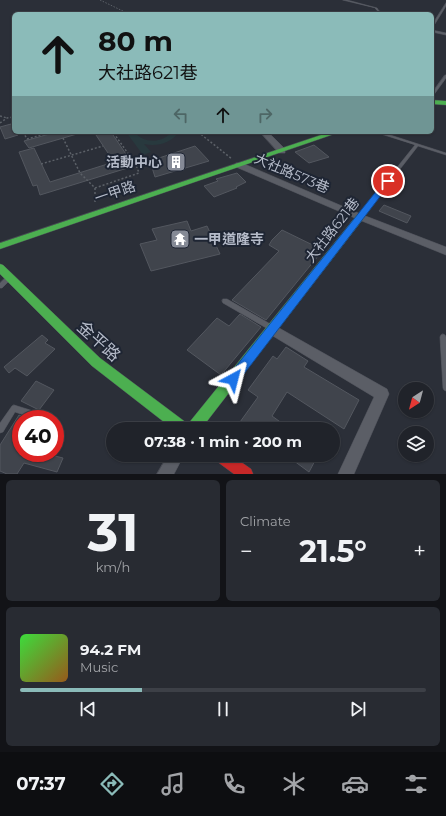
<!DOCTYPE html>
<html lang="en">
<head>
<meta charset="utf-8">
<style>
  :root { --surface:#20232a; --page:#282b32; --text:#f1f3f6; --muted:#a2a4a8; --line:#3d4047; --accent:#8bbbb9 }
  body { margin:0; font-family:Montserrat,"Noto Sans TC",sans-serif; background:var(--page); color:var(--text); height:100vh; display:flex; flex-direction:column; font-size:15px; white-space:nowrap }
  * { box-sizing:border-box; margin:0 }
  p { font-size:13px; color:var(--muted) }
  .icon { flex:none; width:22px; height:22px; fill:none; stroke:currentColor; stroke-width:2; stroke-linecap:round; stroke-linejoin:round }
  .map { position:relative; height:474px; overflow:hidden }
  .side { display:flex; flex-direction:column; gap:6px; padding:6px; background:#121317; flex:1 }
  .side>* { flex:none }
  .guide { position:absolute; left:12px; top:12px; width:422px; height:122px; border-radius:6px; box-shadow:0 1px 3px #0004,0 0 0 1px var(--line); background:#8bbbb9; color:#111; overflow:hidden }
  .needle { width:26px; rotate:216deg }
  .controls { position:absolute; left:398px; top:382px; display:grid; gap:8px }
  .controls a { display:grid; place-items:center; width:36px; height:36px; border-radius:50%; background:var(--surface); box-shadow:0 1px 3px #0004,0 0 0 1px var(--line); font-size:20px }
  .speed { position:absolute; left:12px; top:410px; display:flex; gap:8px; font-size:20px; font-weight:700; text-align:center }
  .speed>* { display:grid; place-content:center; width:52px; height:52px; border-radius:50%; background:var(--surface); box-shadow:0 1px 3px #0004,0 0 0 1px var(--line); line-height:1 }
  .speed .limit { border:6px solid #d22; background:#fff; color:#111 }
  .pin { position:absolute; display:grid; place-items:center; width:34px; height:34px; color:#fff; margin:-17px; border:2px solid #fff; border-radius:50%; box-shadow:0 1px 4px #0007 }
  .me { position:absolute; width:44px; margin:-22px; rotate:38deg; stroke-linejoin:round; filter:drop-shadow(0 0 3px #0008) }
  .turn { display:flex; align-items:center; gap:14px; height:84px; padding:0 20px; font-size:18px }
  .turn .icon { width:52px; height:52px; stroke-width:2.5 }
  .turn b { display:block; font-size:28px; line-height:34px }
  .lanes { display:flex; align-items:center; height:38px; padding:0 20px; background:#0003; justify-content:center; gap:20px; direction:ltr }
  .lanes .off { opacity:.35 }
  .big { font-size:30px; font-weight:700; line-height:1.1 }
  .side .card { flex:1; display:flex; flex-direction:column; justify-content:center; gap:6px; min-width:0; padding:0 14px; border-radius:6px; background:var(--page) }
  .side .dial { align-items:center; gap:0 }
  .dial b { font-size:52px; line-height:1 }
  .song { display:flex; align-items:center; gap:12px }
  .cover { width:48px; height:48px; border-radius:6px; background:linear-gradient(135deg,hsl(120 70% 55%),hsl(30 70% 35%)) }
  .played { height:4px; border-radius:2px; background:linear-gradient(90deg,var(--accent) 30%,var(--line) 30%) }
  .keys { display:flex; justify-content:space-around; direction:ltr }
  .heat { display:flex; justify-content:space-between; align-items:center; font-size:22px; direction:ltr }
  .side .tiles { flex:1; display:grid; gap:6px; grid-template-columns:1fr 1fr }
  .card:last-child { grid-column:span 2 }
  .trip { position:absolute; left:106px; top:422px; width:234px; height:40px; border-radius:20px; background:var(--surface); box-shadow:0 1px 3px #0004,0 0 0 1px var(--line); font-weight:700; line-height:40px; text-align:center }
  .dock { display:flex; height:64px; justify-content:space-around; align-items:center; background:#0d0e11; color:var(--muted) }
  .dock .icon { width:28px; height:28px }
  .dock .current { color:var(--accent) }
  .dock b { font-size:18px; color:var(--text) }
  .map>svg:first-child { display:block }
  .green { fill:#28393e }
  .building { fill:#40444c; stroke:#53575f }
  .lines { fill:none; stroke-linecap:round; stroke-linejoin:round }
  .lane-casing { stroke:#494c55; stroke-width:1 }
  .street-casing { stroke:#494c55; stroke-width:1 }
  .fast-casing { stroke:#494c55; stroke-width:1 }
  .jam-casing { stroke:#494c55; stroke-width:1 }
  .path-far1 { stroke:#5c6168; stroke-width:1; stroke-dasharray:1.5 1.5; stroke-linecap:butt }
  .path { stroke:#5c6168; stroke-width:1.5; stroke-dasharray:2 2; stroke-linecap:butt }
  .lane { fill:#5b5e66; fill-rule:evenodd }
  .street { fill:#5b5e66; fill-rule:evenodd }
  .fast { fill:#4caf50; fill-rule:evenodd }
  .jam { fill:#c62828; fill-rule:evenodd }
  .route { fill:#1a73e8; stroke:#114b97 }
  .labels { text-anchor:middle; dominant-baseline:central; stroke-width:4; stroke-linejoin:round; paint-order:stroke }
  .poi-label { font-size:14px; font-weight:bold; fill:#b5bbc9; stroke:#1e2533; text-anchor:end }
  .street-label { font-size:14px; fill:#b5bbc9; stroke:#1e2533 }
  .near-street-label { font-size:17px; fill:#b5bbc9; stroke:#1e2533 }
</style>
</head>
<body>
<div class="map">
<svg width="446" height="474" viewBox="0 0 446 474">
  <rect width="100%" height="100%" fill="#2b2f38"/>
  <path class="green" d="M126,132H134C141,140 152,143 162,139C170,136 168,132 179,132C171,143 157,147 144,144L151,152L143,155Z"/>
  <g class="building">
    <path d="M11,124L14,132L18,135L5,139L0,127Z"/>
    <path d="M57,132H76L77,134L29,148L24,141Z"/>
    <path d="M94,132H111L134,166L40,195L37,185L33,186L19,152L34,148L50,182L114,162Z"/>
    <path d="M314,145L329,157L309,163L295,152Z"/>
    <path d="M195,146L209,161L155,177L150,161Z"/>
    <path d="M237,173L246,182L236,187L237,188L214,197L204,186L218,181L216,179Z"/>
    <path d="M384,205L411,216L407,223L379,211Z"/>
    <path d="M187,221L191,231L207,226L220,254L151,271L140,244L157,240L152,229Z"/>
    <path d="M282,230L323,250L266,320L232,300L279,251L269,245L272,240Z"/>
    <path d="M240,314L261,327L221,375L187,350L217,318L229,326Z"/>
    <path d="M42,335L48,340L45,343L55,349L27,376L15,368L9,373L4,367Z"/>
    <path d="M286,347L308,361L304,367L359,400L344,429L287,392L272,416L290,429H250L240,422L258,397L248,390L273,356L277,359Z"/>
    <path d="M36,381L54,390L39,410L21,401Z"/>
    <path d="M19,415L21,416V453H43L63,458L57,472L24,463L17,474H7L0,471V445Z"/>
    <path d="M286,455H318L309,472Z"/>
  </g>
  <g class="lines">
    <defs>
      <g id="lane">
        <path d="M343,0H347L377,8L379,11L389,14C384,14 378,13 375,8Z"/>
        <path d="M446,3V6L433,27L432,28V25Z"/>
        <path d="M432,30L446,33V35L432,32Z"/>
        <path d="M445,75H446V78L433,96H432V93Z"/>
        <path d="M375,132H381L446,153V155L418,146L362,218L360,219L358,217V216L415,145Z"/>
        <path d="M7,276H11L12,278L2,288H0V283Z"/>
        <path d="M223,299H227L272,325L273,327L272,329L270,330L268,329L223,303L222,301Z"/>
        <path d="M443,334L445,335L446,337V391L444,390L443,388L440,337L441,335Z"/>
        <path d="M14,405L46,415V419H36L15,412L3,432L0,433V423L12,406Z"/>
      </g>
      <g id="street">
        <path d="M260,132H268L285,149V153H279Z"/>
        <path d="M236,163H242L363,215L446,247V255L357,219L236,167L235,165Z"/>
        <path d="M272,324L387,389L389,394L354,474H338L374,397L268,333L266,329L268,325Z"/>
        <path d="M168,455H184L174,474H157Z"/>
      </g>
      <g id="fast">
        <path d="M432,100L446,101V105L432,104Z"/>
        <path d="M330,132H340L0,249V243Z"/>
        <path d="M360,214L364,217L363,219L201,429H173L92,366L0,274V264L3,265L100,358L188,424L357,215Z"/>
      </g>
      <path id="jam" d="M213,455H231L251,469L253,474H234L215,460Z"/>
    </defs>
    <use href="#lane" class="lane-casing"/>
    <use href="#street" class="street-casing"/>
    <use href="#fast" class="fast-casing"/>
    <use href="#jam" class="jam-casing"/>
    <path class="path-far1" d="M100,0L129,14"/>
    <g class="path">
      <path d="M0,116L7,118"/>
      <path d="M0,123L7,118L14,117"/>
      <path d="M23,132L27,139L52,132"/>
      <path d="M198,132L232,159"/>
      <path d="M63,138L80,173L95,188V204"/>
      <path d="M41,164L103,146"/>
      <path d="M95,188L139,173L136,165L113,132"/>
    </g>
    <use href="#lane" class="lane"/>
    <use href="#street" class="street"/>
    <use href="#fast" class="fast"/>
    <use href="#jam" class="jam"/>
  </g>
  <path class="route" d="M386,179H388L392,181L237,383L233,385L229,383L227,379L229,375Z"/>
  <defs>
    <symbol id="building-square" viewBox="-11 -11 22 22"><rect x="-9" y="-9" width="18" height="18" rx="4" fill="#858a96" stroke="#1e2533"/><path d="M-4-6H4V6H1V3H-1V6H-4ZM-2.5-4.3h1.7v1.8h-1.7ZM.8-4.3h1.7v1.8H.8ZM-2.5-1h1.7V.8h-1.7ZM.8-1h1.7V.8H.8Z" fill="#fff"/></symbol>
    <symbol id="temple-square" viewBox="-11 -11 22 22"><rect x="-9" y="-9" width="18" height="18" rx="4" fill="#858a96" stroke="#1e2533"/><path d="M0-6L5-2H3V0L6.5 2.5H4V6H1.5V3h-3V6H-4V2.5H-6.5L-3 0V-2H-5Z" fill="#fff"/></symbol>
  </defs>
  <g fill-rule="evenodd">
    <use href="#building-square" x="165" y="151" width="22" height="22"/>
    <use href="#temple-square" x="169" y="228" width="22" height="22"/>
  </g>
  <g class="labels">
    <g class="poi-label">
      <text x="162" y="162">活動中心</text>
      <text x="194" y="239" text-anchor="start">一甲道隆寺</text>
    </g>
    <g class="street-label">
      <text transform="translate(292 173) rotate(23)">大社路573巷</text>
      <text transform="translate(115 192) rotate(-19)">一甲路</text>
      <text transform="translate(332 230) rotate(-52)">大社路621巷</text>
    </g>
    <g class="near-street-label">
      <text transform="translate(99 341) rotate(42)">金平路</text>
    </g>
  </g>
</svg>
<div class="controls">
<a><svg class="needle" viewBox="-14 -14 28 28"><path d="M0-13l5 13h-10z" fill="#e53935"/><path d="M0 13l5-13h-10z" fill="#a2a4a8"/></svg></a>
<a><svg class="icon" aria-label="layers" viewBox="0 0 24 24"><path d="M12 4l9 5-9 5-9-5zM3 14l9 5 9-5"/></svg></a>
</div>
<div class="speed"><div class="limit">40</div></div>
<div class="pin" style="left:388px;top:181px;background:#d93025"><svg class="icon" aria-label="arrive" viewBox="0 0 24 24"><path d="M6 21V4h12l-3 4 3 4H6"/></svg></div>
<svg class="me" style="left:233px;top:379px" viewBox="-20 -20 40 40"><path d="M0-17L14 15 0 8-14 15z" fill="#1a73e8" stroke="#fff" stroke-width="4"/></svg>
<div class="trip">07:38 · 1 min · 200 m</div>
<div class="guide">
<div class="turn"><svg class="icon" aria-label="ahead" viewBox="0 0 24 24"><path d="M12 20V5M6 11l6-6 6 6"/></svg><div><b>80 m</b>大社路621巷</div></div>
<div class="lanes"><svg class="icon off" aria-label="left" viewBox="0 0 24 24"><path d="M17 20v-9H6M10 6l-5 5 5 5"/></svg><svg class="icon" aria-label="ahead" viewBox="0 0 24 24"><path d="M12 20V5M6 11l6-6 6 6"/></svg><svg class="icon off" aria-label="right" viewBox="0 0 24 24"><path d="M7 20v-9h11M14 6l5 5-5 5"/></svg></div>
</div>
</div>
<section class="side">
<div class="tiles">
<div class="card dial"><b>31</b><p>km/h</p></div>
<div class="card"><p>Climate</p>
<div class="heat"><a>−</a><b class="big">21.5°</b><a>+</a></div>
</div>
<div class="card">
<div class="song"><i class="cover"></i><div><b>94.2 FM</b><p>Music</p></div></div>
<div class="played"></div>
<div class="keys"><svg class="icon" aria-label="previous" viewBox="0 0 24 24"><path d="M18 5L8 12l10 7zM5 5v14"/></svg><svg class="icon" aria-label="pause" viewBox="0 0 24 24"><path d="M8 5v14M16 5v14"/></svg><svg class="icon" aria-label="next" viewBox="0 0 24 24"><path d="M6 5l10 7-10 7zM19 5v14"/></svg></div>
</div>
</div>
</section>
<nav class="dock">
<b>07:37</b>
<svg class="icon current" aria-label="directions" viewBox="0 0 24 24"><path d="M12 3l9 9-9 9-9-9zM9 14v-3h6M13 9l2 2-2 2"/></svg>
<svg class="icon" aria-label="music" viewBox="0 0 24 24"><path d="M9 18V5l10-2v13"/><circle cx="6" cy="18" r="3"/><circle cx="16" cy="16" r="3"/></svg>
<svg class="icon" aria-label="phone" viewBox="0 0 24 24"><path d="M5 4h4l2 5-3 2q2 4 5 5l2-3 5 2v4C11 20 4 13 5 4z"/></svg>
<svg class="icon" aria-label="climate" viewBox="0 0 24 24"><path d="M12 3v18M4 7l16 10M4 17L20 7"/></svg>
<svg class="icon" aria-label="car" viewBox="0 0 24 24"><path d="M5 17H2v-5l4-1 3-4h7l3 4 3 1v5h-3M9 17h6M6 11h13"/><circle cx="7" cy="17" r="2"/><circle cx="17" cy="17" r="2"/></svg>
<svg class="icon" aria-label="filters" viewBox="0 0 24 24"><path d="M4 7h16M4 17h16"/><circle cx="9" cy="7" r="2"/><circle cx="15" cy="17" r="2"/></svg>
</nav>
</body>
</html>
